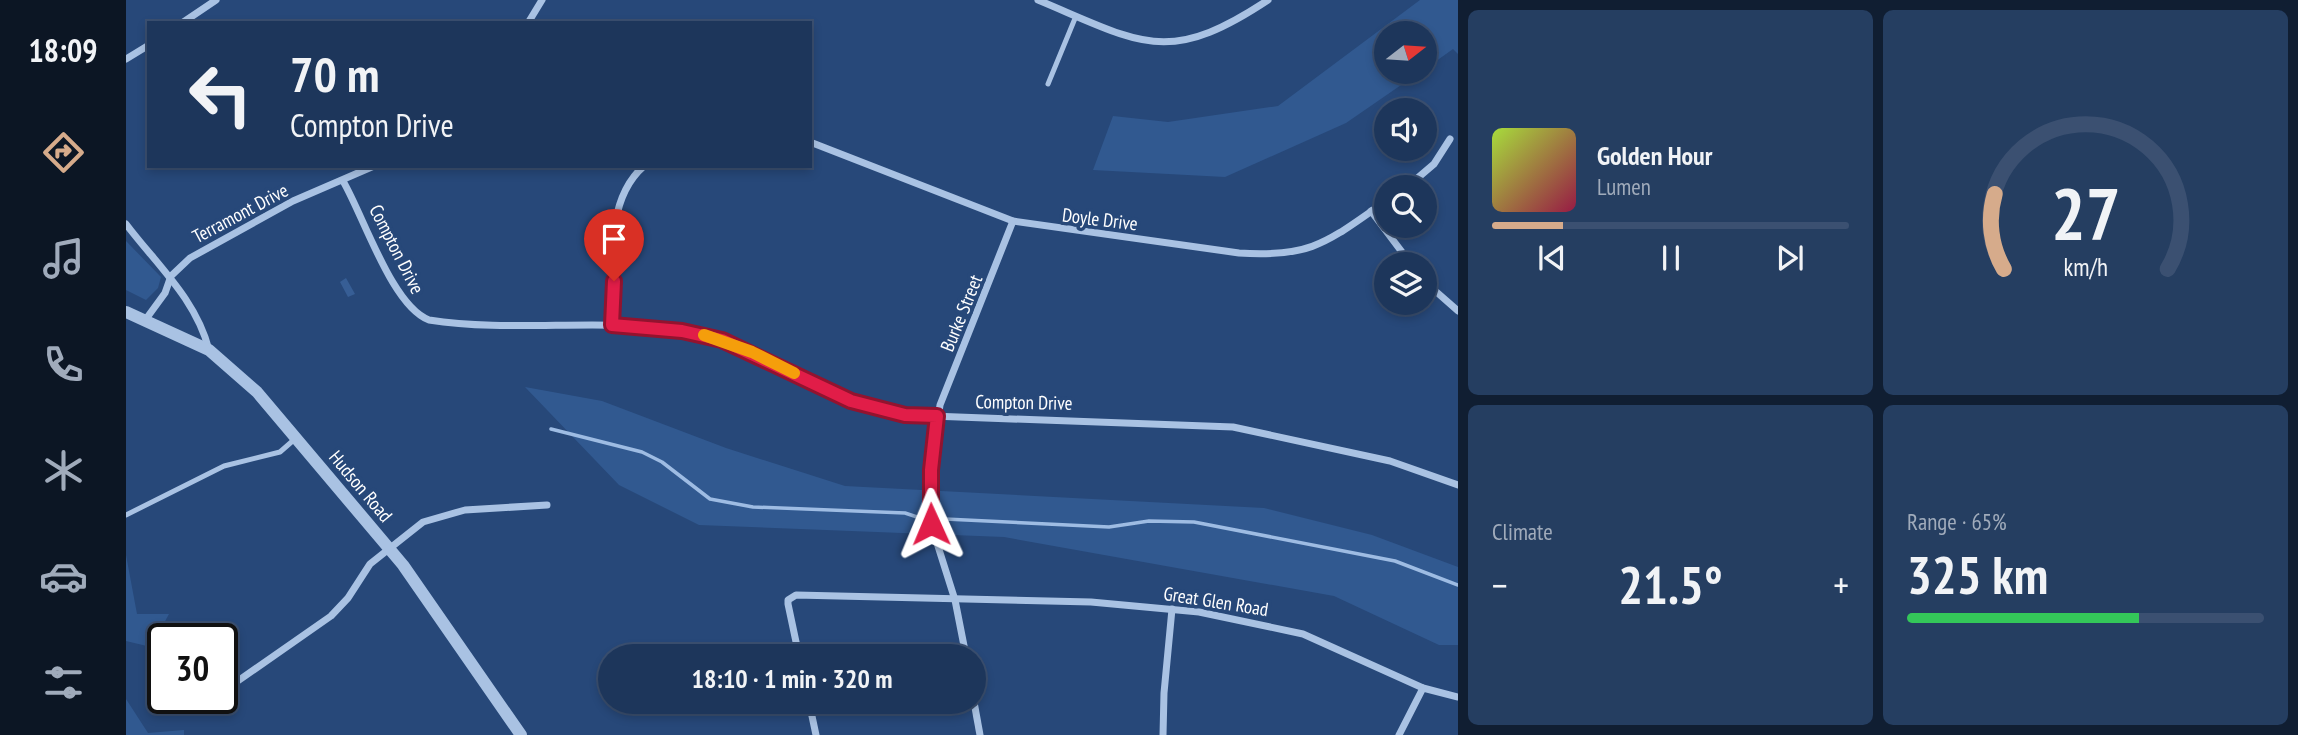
<!DOCTYPE html>
<html lang="en">
<head>
<meta charset="utf-8">
<style>
  :root { --surface:#1d365b; --page:#253e61; --text:#f1f3f6; --muted:#a0abbb; --line:#3b5071; --accent:#d6ab8b }
  body { margin:0; font-family:"PT Sans Narrow",sans-serif; background:var(--page); color:var(--text); height:100vh; display:flex; flex-direction:column; font-size:26px; white-space:nowrap }
  * { box-sizing:border-box; margin:0 }
  p { font-size:23px; color:var(--muted) }
  .icon { flex:none; width:38px; height:38px; fill:none; stroke:currentColor; stroke-width:2; stroke-linecap:round; stroke-linejoin:round }
  .map { position:relative; flex:1; overflow:hidden }
  .sheet { display:flex; flex-direction:column; gap:10px; padding:10px; background:#101e32; width:840px }
  .sheet>* { flex:none }
  .guide { position:absolute; left:21px; top:21px; width:665px; height:147px; border-radius:0px; box-shadow:0 4px 10px #0003,0 0 0 2px var(--line); background:#1d365b; color:var(--text); overflow:hidden }
  .needle { width:46px; rotate:73deg }
  .controls { position:absolute; left:1248px; top:21px; display:grid; gap:14px }
  .controls a { display:grid; place-items:center; width:63px; height:63px; border-radius:50%; background:var(--surface); box-shadow:0 4px 10px #0003,0 0 0 2px var(--line); font-size:35px }
  .speed { position:absolute; left:21px; top:623px; display:flex; gap:14px; font-size:35px; font-weight:700; text-align:center }
  .speed>* { display:grid; place-content:center; width:91px; height:91px; border-radius:50%; background:var(--surface); box-shadow:0 4px 10px #0003,0 0 0 2px var(--line); line-height:1 }
  .speed .limit { border:4px solid #111; border-radius:10px; background:#fff; color:#111 }
  .pin { position:absolute; display:grid; place-items:center; width:60px; height:60px; color:#fff; margin:-72px -30px; border-radius:50% 50% 50% 0; rotate:-45deg; box-shadow:0 0 7px #0007 }
  .pin .icon { rotate:45deg }
  .me { position:absolute; width:77px; margin:-38px; rotate:359deg; stroke-linejoin:round; filter:drop-shadow(0 0 5px #0008) }
  .turn { display:flex; align-items:center; gap:24px; height:147px; padding:0 28px; font-size:32px }
  .turn .icon { width:91px; height:91px; stroke-width:2.5 }
  .turn b { display:block; font-size:49px; line-height:60px }
  .big { font-size:52px; font-weight:700; line-height:1.1 }
  .sheet .widget { flex:1; display:flex; flex-direction:column; justify-content:center; gap:10px; min-width:0; padding:0 24px; border-radius:10px; background:var(--page) }
  .sheet .dial { align-items:center; gap:0 }
  .dial svg { height:182px; overflow:visible; fill:none; stroke:var(--line); stroke-width:7; stroke-linecap:round; text-anchor:middle }
  .dial text { fill:var(--text); stroke:none }
  .song { display:flex; align-items:center; gap:21px }
  .cover { width:84px; height:84px; border-radius:10px; background:linear-gradient(135deg,hsl(80 70% 55%),hsl(340 70% 35%)) }
  .played { height:7px; border-radius:4px; background:linear-gradient(90deg,var(--accent) 20%,var(--line) 20%) }
  .keys { display:flex; justify-content:space-around; direction:ltr }
  .heat { display:flex; justify-content:space-between; align-items:center; font-size:38px; direction:ltr }
  .charge { height:10px; border-radius:5px; background:linear-gradient(90deg,#34c759 65%,var(--line) 0) }
  .sheet .tiles { flex:1; display:grid; gap:10px; grid-template-columns:repeat(2,1fr) }
  .trip { position:absolute; left:472px; top:644px; width:388px; height:70px; border-radius:35px; background:var(--surface); box-shadow:0 4px 10px #0003,0 0 0 2px var(--line); font-weight:700; line-height:70px; text-align:center }
  main { display:flex; flex:1; min-height:0 }
  .menu { display:flex; flex-direction:column; width:126px; justify-content:space-around; align-items:center; background:#0c1624; color:var(--muted) }
  .menu .icon { width:49px; height:49px }
  .menu .on { color:var(--accent) }
  .menu b { font-size:32px; color:var(--text) }
  .map>svg:first-child { display:block }
  .green { fill:#315990 }
  .lines { fill:none; stroke-linecap:round; stroke-linejoin:round }
  .stream { stroke:#9ebce3; stroke-width:3.5 }
  .building { fill:#375e95 }
  .service { stroke:#a9c2e3; stroke-width:5 }
  .minor { stroke:#a9c2e3; stroke-width:7 }
  .tertiary { stroke:#a9c2e3; stroke-width:12 }
  .route-casing { stroke:#92132f; stroke-width:18 }
  .route { stroke:#e11d48; stroke-width:12 }
  .slow { stroke:#f59e0b; stroke-width:12 }
  .labels { text-anchor:middle; dominant-baseline:central; stroke-width:7; stroke-linejoin:round; paint-order:stroke }
  .street-label { font-size:19px; fill:#fff; stroke:#274879 }
</style>
</head>
<body>
<main>
<nav class="menu">
<b>18:09</b>
<svg class="icon on" aria-label="directions" viewBox="0 0 24 24"><path d="M12 3l9 9-9 9-9-9zM9 14v-3h6M13 9l2 2-2 2"/></svg>
<svg class="icon" aria-label="music" viewBox="0 0 24 24"><path d="M9 18V5l10-2v13"/><circle cx="6" cy="18" r="3"/><circle cx="16" cy="16" r="3"/></svg>
<svg class="icon" aria-label="phone" viewBox="0 0 24 24"><path d="M5 4h4l2 5-3 2q2 4 5 5l2-3 5 2v4C11 20 4 13 5 4z"/></svg>
<svg class="icon" aria-label="climate" viewBox="0 0 24 24"><path d="M12 3v18M4 7l16 10M4 17L20 7"/></svg>
<svg class="icon" aria-label="car" viewBox="0 0 24 24"><path d="M5 17H2v-5l4-1 3-4h7l3 4 3 1v5h-3M9 17h6M6 11h13"/><circle cx="7" cy="17" r="2"/><circle cx="17" cy="17" r="2"/></svg>
<svg class="icon" aria-label="filters" viewBox="0 0 24 24"><path d="M4 7h16M4 17h16"/><circle cx="9" cy="7" r="2"/><circle cx="15" cy="17" r="2"/></svg>
</nav>
<div class="map">
<svg width="1332" height="735" viewBox="0 0 1332 735">
  <rect width="100%" height="100%" fill="#274879"/>
  <g class="green">
    <path d="M1294,0H1332V54L1327,49L1299,69L1298,33H1260V72H1294L1220,123L1099,177L967,170L987,116L1042,122L1152,106Z"/>
    <path d="M0,241L35,277L32,288L20,300L0,290Z"/>
    <path d="M399,387L476,401L600,448L719,486L1138,508L1246,535L1332,567V645H1313L1208,596L878,537L573,525L493,485Z"/>
    <path d="M0,555L11,614H43L25,647L0,641Z"/>
    <path d="M0,699L22,733L58,730V735H0Z"/>
  </g>
  <g class="lines">
    <g class="stream">
      <path d="M425,429L516,452L536,462L584,499L627,507L779,513L794,518"/>
      <path d="M819,519L983,527L1023,521L1068,522L1269,561L1332,585"/>
    </g>
  </g>
  <path class="building" d="M220,278L229,294L222,297L214,282Z"/>
  <g class="lines">
    <g class="service">
      <path d="M922,84L950,16"/>
      <path d="M0,515L98,466L154,452L170,438"/>
    </g>
    <g class="minor">
      <path d="M912,0C1015,43 1041,67 1142,0"/>
      <path d="M56,23L90,0"/>
      <path d="M402,23L416,0"/>
      <path d="M0,59L23,45"/>
      <path d="M684,142L887,221L1113,253C1187,258 1202,241 1260,201"/>
      <path d="M217,181C238,217 266,306 303,320C393,334 486,315 575,334C647,350 702,400 779,415L1107,427L1264,461L1332,485"/>
      <path d="M1281,187L1308,164L1324,139"/>
      <path d="M1245,211L1285,264"/>
      <path d="M0,224C31,265 70,299 83,350"/>
      <path d="M1298,281L1332,311"/>
      <path d="M20,319L39,293L45,276L64,258L167,201L248,166"/>
      <path d="M486,325C488,275 476,202 518,166"/>
      <path d="M673,656L662,604V600L670,595L965,602L1073,612L1177,634L1297,688L1332,697"/>
      <path d="M840,656L829,600L805,524V469L814,405L887,221"/>
      <path d="M96,692L205,616L222,598L244,564L297,522L339,510L421,505"/>
      <path d="M84,700L87,698"/>
      <path d="M683,702L690,735"/>
      <path d="M848,702L854,735"/>
      <path d="M1037,735L1038,693L1046,609"/>
      <path d="M1273,735L1297,688"/>
    </g>
    <path class="tertiary" d="M0,312L83,350L131,392L277,565L395,735"/>
  </g>
  <g class="lines">
    <defs>
      <path id="route" d="M488,281L486,325L556,331L596,340L725,401L779,415L811,416L805,470V524"/>
    </defs>
    <use href="#route" class="route-casing"/>
    <use href="#route" class="route"/>
    <path class="slow" d="M578,335L626,352L668,373"/>
  </g>
  <g class="labels">
    <g class="street-label">
      <text transform="translate(114 213) rotate(-28)">Terramont Drive</text>
      <text transform="translate(974 219) rotate(7)">Doyle Drive</text>
      <text transform="translate(271 249) rotate(63)">Compton Drive</text>
      <text transform="translate(835 313) rotate(-68)">Burke Street</text>
      <text transform="translate(898 402) rotate(1)">Compton Drive</text>
      <text transform="translate(235 486) rotate(50)">Hudson Road</text>
      <text transform="translate(1090 601) rotate(9)">Great Glen Road</text>
    </g>
  </g>
</svg>
<div class="controls">
<a><svg class="needle" viewBox="-14 -14 28 28"><path d="M0-13l5 13h-10z" fill="#e53935"/><path d="M0 13l5-13h-10z" fill="#a0abbb"/></svg></a>
<a><svg class="icon" aria-label="sound" viewBox="0 0 24 24"><path d="M4 9h4l5-4v14l-5-4H4zM17 9q2 3 0 6"/></svg></a>
<a><svg class="icon" aria-label="search" viewBox="0 0 24 24"><circle cx="10" cy="10" r="6"/><path d="M15 15l6 6"/></svg></a>
<a><svg class="icon" aria-label="layers" viewBox="0 0 24 24"><path d="M12 4l9 5-9 5-9-5zM3 14l9 5 9-5"/></svg></a>
</div>
<div class="speed"><div class="limit">30</div></div>
<div class="pin" style="left:488px;top:281px;background:#d93025"><svg class="icon" aria-label="arrive" viewBox="0 0 24 24"><path d="M6 21V4h12l-3 4 3 4H6"/></svg></div>
<svg class="me" style="left:805px;top:524px" viewBox="-20 -20 40 40"><path d="M0-17L14 15 0 8-14 15z" fill="#e11d48" stroke="#fff" stroke-width="4"/></svg>
<div class="trip">18:10 · 1 min · 320 m</div>
<div class="guide">
<div class="turn"><svg class="icon" aria-label="left" viewBox="0 0 24 24"><path d="M17 20v-9H6M10 6l-5 5 5 5"/></svg><div><b>70 m</b>Compton Drive</div></div>
</div>
</div>
<section class="sheet">
<div class="tiles">
<div class="widget">
<div class="song"><i class="cover"></i><div><b>Golden Hour</b><p>Lumen</p></div></div>
<div class="played"></div>
<div class="keys"><svg class="icon" aria-label="previous" viewBox="0 0 24 24"><path d="M18 5L8 12l10 7zM5 5v14"/></svg><svg class="icon" aria-label="pause" viewBox="0 0 24 24"><path d="M8 5v14M16 5v14"/></svg><svg class="icon" aria-label="next" viewBox="0 0 24 24"><path d="M6 5l10 7-10 7zM19 5v14"/></svg></div>
</div>
<div class="widget dial"><svg viewBox="0 0 100 80">
<path d="M14 69A42 42 0 1 1 86 69"/>
<path d="M14 69A42 42 0 0 1 10 36" stroke="#d6ab8b"/>
<text x="50" y="56" font-size="32" font-weight="700">27</text>
<text x="50" y="72" font-size="11">km/h</text>
</svg></div>
<div class="widget"><p>Climate</p>
<div class="heat"><a>−</a><b class="big">21.5°</b><a>+</a></div>
</div>
<div class="widget"><p>Range · 65%</p><b class="big">325 km</b><div class="charge"></div></div>
</div>
</section>
</main>
</body>
</html>
